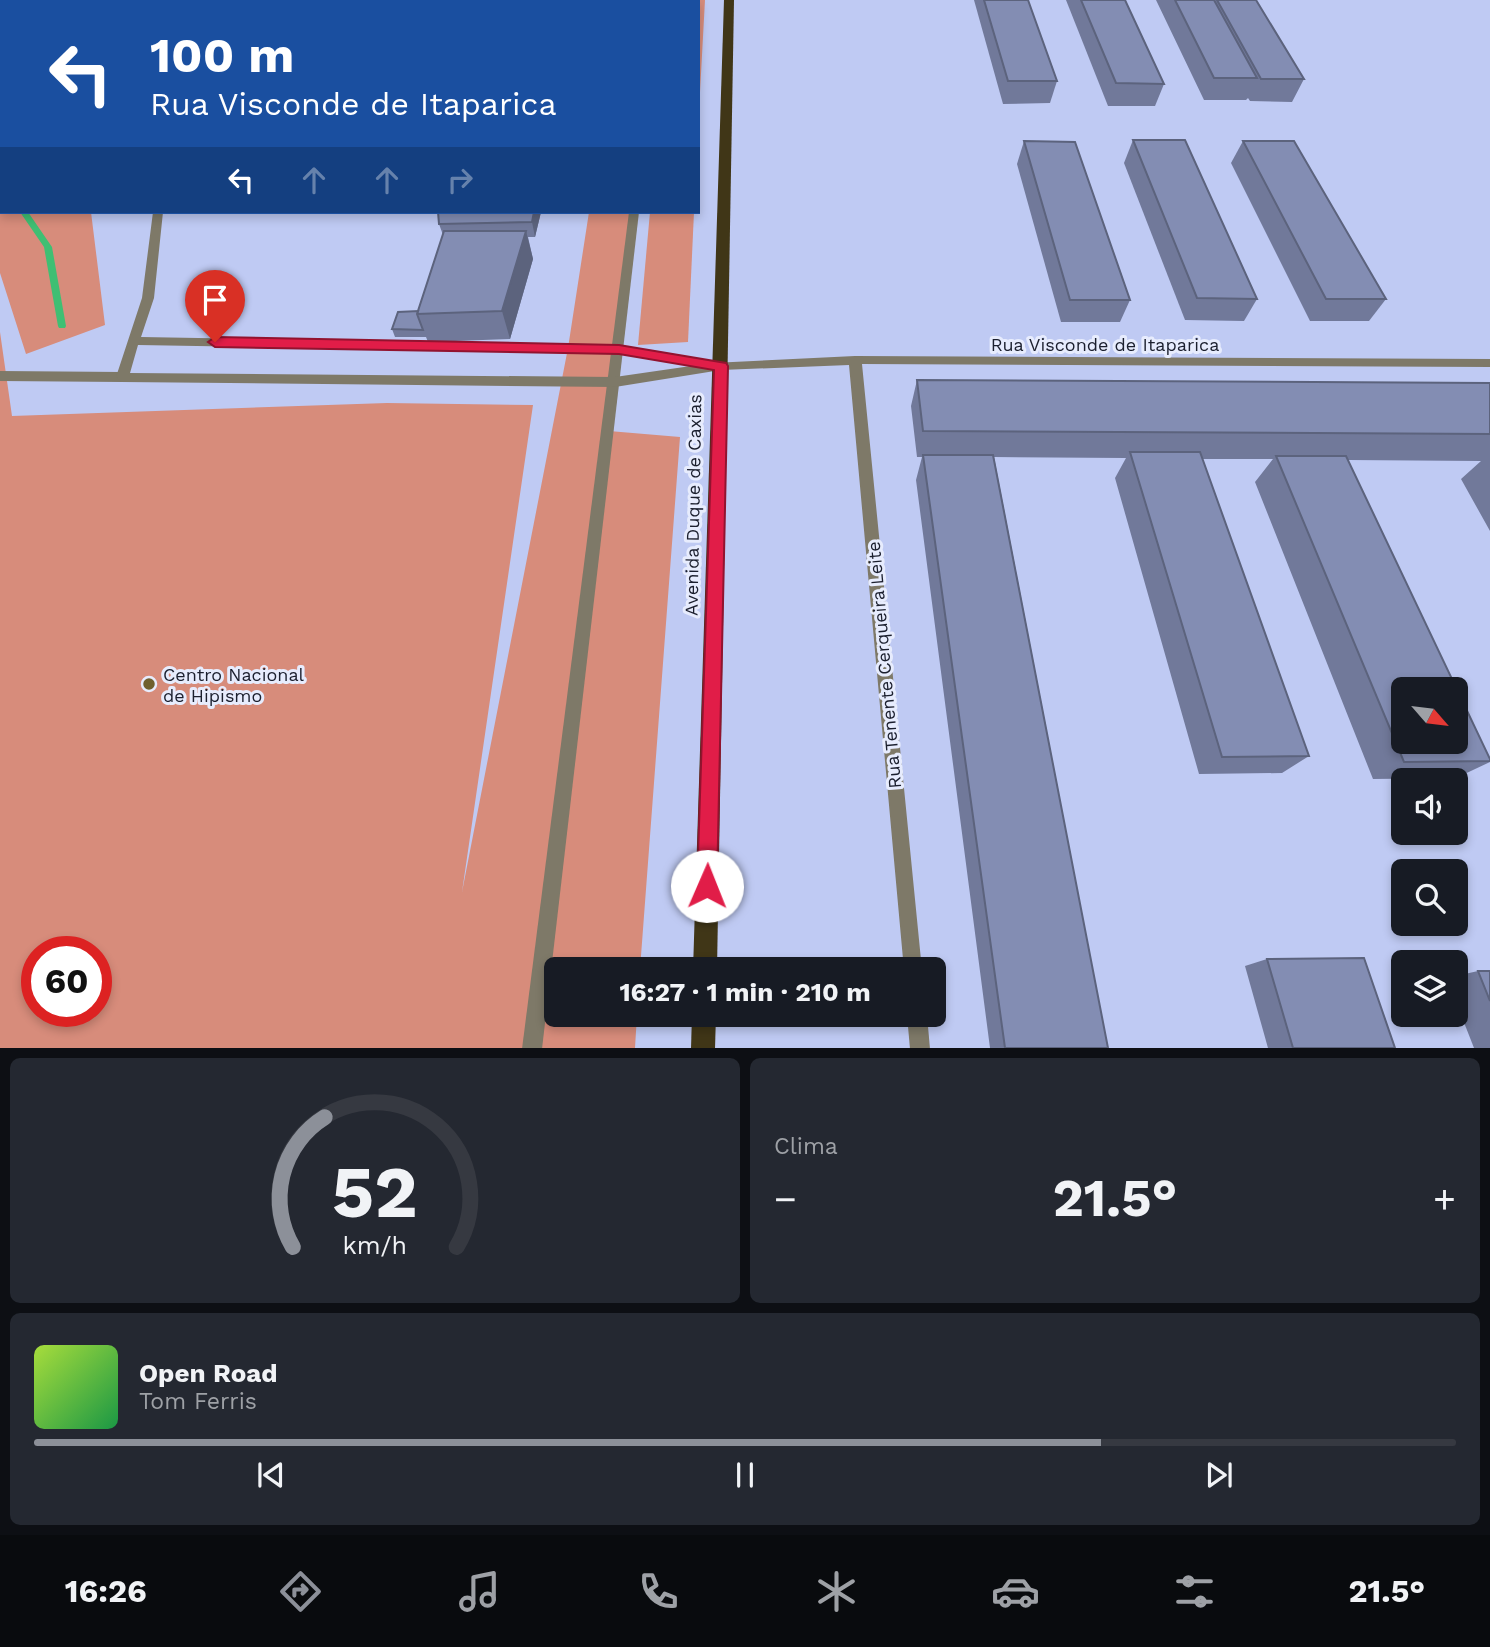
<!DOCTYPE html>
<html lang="pt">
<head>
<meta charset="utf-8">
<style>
  :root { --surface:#171b24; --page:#242831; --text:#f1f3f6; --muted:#9ea1a6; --line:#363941; --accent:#8c9099 }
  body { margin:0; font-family:"Work Sans",sans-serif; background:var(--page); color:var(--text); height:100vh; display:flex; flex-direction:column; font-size:26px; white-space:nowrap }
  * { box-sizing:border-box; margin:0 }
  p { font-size:23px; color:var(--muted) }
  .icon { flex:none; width:38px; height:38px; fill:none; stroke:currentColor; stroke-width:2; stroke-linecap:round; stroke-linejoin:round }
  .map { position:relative; height:1048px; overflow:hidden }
  .sheet { display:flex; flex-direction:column; gap:10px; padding:10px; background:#0d0f14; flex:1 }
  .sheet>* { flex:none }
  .top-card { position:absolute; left:0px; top:0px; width:700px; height:214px; box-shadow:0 4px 10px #0003; background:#1a4fa0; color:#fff; overflow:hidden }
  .needle { width:46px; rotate:118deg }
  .controls { position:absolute; left:1391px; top:677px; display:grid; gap:14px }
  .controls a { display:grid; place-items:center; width:77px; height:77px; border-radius:10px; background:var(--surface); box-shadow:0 4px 10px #0003; font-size:35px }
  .speed { position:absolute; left:21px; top:936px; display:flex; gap:14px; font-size:35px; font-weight:700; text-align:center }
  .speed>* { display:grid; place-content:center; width:91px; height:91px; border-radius:50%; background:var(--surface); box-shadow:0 4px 10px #0003; line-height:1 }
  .speed .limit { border:10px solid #d22; background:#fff; color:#111 }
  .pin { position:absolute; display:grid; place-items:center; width:60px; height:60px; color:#fff; margin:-72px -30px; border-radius:50% 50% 50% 0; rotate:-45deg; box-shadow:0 0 7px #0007 }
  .pin .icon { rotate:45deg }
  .me { position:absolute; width:77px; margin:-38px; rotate:1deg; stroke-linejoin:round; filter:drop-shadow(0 0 5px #0008) }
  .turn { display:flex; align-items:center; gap:24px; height:147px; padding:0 35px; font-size:32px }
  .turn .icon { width:91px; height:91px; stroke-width:2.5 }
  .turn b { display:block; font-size:49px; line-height:60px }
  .lanes { display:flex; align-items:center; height:66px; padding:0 35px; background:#0003; justify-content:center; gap:35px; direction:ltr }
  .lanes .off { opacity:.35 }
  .big { font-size:52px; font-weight:700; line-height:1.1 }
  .sheet .tile { flex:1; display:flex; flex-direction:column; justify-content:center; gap:10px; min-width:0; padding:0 24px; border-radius:10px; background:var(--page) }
  .sheet .dial { align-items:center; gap:0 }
  .dial svg { height:182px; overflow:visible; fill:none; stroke:var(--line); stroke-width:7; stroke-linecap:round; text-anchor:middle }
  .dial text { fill:var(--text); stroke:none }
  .song { display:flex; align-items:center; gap:21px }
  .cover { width:84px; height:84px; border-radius:10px; background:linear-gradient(135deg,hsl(80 70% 55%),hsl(140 70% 35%)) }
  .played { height:7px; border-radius:4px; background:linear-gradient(90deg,var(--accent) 75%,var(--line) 75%) }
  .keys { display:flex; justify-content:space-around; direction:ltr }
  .heat { display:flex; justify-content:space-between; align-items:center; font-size:38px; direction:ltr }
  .sheet .tiles { flex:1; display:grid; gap:10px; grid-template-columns:1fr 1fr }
  .tile:last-child { grid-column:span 2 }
  .trip { position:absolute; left:544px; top:957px; width:402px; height:70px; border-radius:10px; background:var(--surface); box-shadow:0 4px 10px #0003; font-weight:700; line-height:70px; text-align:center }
  .tab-bar { display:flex; height:112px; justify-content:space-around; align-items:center; background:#090b0e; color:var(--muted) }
  .tab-bar .icon { width:49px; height:49px }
  .tab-bar .on { color:var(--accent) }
  .tab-bar b { font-size:32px; color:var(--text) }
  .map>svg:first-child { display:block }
  .green { fill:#d78c7b; fill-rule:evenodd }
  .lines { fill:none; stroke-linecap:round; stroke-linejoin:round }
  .stream { fill:#3fbf73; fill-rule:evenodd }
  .lane { fill:#7e7968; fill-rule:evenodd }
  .street { fill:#7e7968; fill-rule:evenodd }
  .primary { fill:#403617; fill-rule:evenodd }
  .wall { fill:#71799a }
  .shaded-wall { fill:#5c637d }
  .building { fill:#838db3; stroke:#5c637d; stroke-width:2; fill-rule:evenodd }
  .route { fill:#e11d48; stroke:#92132f; stroke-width:2 }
  .poi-dot { fill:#6f602e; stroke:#e7ecfd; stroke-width:2.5 }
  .labels { text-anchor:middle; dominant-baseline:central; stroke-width:6; stroke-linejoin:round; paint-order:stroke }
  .street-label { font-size:18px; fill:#1b1f2e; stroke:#e7ecfd }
  .poi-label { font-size:18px; fill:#1b1f2e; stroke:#e7ecfd; text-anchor:start }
</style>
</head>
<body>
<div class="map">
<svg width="1490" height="1049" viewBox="0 0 1490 1049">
  <rect width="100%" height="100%" fill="#bfcaf3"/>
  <g class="green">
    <path d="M0,0H128L2,2V212H91L105,325L26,354L0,273Z"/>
    <path d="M669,0H705L698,129V2Z"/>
    <path d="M589,212H633L609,431L680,437L640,969L556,970V1015H637L635,1048H0V332L12,416L387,403L533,405L462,892L568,348ZM37,952H96V1012H37Z"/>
    <path d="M650,212H694L688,342L638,345Z"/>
  </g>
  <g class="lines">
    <g class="stream">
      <rect x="0" y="174" width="2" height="7"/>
      <path d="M20,212H28L52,247L66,326L65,328H59L58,326L44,247Z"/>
    </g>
    <g class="lane">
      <rect x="653" y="0" width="8" height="2"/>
      <path d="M629,212H639L542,1049H522Z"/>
      <path d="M0,371L122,372L128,377L122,382L0,381Z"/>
    </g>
    <g class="street">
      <rect x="574" y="0" width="8" height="2"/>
      <path d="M153,212H163L154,298L141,337L619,345L706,360L712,363L855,356L1490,359V367L862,364L922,970H904L849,365L721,370L615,387L122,382L116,377L142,298ZM138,345L619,353L691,366L615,377L130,373Z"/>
      <path d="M907,1015H927L930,1049H910Z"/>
    </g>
    <g class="primary">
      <path d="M724,0H734L717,970H693Z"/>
      <path d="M692,1015H716L715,1049H691Z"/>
    </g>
  </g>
  <g class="wall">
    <path d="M153,0H247L248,2H154Z"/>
    <path d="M269,0H359V2H270Z"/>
    <path d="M508,0H560L559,2H508Z"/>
    <path d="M974,0H1028L1057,81L1050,103L1003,104Z"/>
    <path d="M1066,0H1125L1164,84L1155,106H1108Z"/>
    <path d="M1156,0H1256L1304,79L1292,102L1250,101L1248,98L1246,100H1204Z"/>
    <path d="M1133,140L1257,299L1244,321L1185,320L1124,163Z"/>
    <path d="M1024,141L1130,300L1120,322H1061L1017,164Z"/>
    <path d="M1243,141L1386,299L1369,321H1310L1231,163Z"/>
    <path d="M438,212H541L535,237H528L533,259L510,339L428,342L426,337H395L392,329L418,311L443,235L439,224Z"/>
    <path d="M917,380L1490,383V531L1461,479L1481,461L1348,460L1490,759V762L1456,778L1373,779L1255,482L1273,459H1202L1309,756L1282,773L1199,774L1115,478L1126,458L994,457L1108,1048H990L916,480L922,457H917L911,406Z"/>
    <path d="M1267,959L1395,1048H1268L1245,966Z"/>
    <path d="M1478,971H1490V1048H1474L1456,1002V976Z"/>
  </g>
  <g class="shaded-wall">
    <path d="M227,0H247L248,2H227Z"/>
    <rect x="343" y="0" width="16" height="2"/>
    <path d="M547,0H560L559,2H547Z"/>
    <path d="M534,212H541L535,237L532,222Z"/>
    <path d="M526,231L533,259L510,339L502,311Z"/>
  </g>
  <g class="building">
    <path d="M984,0H1028L1057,81H1008Z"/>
    <path d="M1081,0H1125L1164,84L1116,83Z"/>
    <path d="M1175,0H1214L1257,78H1214Z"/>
    <path d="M1217,0H1256L1304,79H1261Z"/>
    <path d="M1133,140H1185L1257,299L1197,298Z"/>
    <path d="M1024,141L1075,142L1130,300H1070Z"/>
    <path d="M1243,141H1294L1386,299H1326Z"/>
    <path d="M438,212H534L532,222L439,224Z"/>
    <path d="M444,231H526L502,311L417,314Z"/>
    <path d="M418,311L417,314L423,330L392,329L398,312Z"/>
    <path d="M917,380L1490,383V434L923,431Z"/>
    <path d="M1130,452H1200L1309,756L1222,757Z"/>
    <path d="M923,455H993L1108,1048H1005Z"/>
    <path d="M1276,456H1346L1490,759V761L1404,762ZM1404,690H1456V742H1404Z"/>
    <path d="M1364,958L1395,1048H1293L1267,959Z"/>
    <path d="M1478,971H1490V1001Z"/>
  </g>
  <path class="route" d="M215,337L619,345L726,363L728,366L717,886L714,893L707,896L700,893L697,886L714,370L619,354L215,347L208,342Z"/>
  <circle class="poi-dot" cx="149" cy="684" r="7"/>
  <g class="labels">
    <g class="street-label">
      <text x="1105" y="344">Rua Visconde de Itaparica</text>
      <text transform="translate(693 505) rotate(-89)">Avenida Duque de Caxias</text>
      <text transform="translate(884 665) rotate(-95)">Rua Tenente Cerqueira Leite</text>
    </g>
    <g class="poi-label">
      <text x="163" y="674">Centro Nacional<tspan x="163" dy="21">de Hipismo</tspan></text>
    </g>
  </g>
</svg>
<div class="controls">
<a><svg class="needle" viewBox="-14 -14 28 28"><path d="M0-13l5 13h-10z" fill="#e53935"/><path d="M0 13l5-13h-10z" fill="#9ea1a6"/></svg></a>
<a><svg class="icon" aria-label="sound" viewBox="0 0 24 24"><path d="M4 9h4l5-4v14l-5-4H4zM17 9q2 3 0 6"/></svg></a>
<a><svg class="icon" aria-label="search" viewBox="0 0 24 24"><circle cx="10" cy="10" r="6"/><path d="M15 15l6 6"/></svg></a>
<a><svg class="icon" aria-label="layers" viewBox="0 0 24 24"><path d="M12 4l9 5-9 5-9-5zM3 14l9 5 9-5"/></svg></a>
</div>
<div class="speed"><div class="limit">60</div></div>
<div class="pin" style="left:215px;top:342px;background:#d93025"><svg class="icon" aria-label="arrive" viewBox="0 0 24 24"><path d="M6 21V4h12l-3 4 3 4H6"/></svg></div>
<svg class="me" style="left:707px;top:886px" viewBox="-20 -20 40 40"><circle r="19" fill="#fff"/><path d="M0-13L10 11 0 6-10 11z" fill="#e11d48"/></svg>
<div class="trip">16:27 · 1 min · 210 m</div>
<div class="top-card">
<div class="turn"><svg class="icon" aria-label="left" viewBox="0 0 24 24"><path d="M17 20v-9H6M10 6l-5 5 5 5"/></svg><div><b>100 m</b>Rua Visconde de Itaparica</div></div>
<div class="lanes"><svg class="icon" aria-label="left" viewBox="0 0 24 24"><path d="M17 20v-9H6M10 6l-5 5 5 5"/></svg><svg class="icon off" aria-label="ahead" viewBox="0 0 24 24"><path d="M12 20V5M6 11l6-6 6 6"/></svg><svg class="icon off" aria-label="ahead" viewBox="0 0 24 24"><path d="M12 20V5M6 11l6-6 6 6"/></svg><svg class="icon off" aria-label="right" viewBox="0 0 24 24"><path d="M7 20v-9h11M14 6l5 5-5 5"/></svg></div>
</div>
</div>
<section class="sheet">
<div class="tiles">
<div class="tile dial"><svg viewBox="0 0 100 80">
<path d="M14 69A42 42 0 1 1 86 69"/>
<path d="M14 69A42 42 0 0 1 28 12" stroke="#8c9099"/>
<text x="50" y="56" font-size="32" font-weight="700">52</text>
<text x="50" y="72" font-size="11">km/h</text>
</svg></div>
<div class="tile"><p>Clima</p>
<div class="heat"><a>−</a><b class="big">21.5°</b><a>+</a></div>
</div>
<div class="tile">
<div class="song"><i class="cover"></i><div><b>Open Road</b><p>Tom Ferris</p></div></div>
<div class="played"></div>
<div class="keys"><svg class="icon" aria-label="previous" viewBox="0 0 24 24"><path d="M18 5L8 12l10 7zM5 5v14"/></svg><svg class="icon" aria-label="pause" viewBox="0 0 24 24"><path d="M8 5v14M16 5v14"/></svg><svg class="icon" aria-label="next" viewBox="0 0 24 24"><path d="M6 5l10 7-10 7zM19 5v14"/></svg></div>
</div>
</div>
</section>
<nav class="tab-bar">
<b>16:26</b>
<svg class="icon on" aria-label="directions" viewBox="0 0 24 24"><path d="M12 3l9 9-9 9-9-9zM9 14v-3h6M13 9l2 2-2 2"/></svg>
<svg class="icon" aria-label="music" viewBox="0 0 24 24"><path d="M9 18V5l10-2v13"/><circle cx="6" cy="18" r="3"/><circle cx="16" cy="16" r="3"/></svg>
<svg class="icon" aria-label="phone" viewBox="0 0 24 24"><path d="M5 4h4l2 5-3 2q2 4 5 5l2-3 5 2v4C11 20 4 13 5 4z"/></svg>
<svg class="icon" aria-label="climate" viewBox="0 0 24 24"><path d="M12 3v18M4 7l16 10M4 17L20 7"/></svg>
<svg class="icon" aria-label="car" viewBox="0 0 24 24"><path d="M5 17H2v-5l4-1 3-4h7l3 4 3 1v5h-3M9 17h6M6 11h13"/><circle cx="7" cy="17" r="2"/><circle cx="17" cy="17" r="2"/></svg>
<svg class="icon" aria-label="filters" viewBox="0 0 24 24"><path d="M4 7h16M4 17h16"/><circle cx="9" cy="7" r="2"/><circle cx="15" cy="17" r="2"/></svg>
<b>21.5°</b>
</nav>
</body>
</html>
